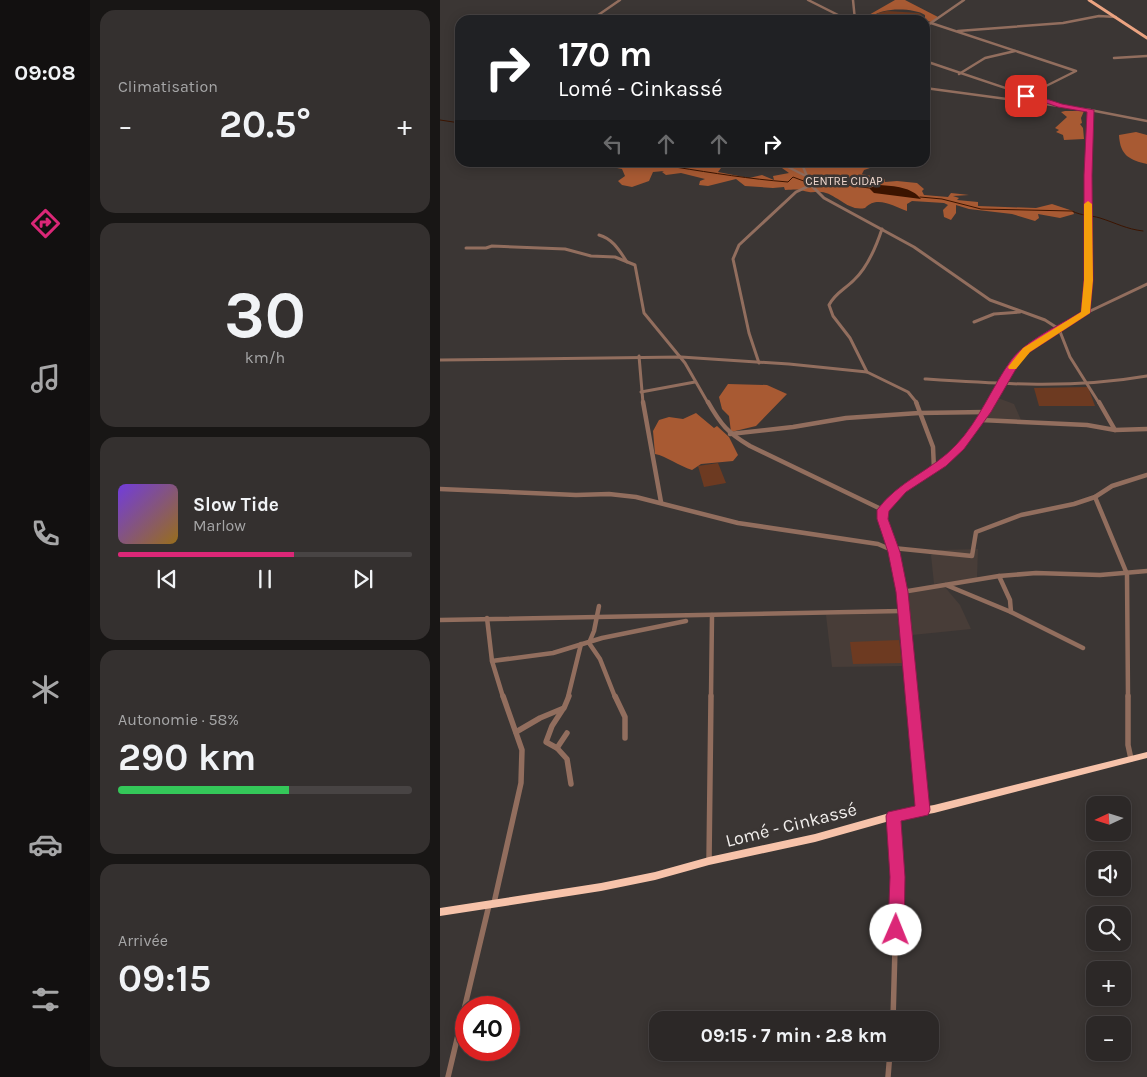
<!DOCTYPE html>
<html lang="fr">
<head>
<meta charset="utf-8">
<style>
  :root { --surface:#2c2827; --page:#34302f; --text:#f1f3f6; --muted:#a6a6a7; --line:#484444; --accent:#db2777 }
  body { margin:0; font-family:Karla,sans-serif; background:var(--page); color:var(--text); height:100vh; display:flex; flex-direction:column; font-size:19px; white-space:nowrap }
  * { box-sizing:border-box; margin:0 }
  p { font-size:16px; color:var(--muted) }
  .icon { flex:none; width:28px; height:28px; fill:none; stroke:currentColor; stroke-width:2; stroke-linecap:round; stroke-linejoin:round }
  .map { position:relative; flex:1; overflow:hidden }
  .side { display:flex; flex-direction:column; gap:10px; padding:10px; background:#181615; width:350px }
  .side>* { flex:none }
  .top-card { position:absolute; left:15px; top:15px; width:475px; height:152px; border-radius:15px; box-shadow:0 2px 12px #0003,0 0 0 1px var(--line); background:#202124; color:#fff; overflow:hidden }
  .needle { width:32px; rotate:266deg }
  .buttons { position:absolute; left:646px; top:796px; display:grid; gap:10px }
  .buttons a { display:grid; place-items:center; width:45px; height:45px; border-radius:10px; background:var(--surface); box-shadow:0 2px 12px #0003,0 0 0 1px var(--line); font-size:25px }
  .speed { position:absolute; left:15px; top:996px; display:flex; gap:10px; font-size:25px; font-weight:700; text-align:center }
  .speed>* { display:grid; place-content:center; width:65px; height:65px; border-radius:50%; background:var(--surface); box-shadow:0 2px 12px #0003,0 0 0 1px var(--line); line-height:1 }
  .speed .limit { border:8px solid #d22; background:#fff; color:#111 }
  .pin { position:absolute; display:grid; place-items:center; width:42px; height:42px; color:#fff; margin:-21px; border-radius:10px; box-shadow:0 2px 8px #0006 }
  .me { position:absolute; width:55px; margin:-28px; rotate:1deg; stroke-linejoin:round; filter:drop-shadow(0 0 4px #0008) }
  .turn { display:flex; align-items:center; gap:18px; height:105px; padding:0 20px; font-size:22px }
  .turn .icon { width:65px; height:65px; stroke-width:2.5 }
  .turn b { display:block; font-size:35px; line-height:42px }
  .lanes { display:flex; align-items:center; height:48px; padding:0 20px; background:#0003; justify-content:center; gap:25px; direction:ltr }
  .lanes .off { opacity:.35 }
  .big { font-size:38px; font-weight:700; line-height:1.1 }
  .side .widget { flex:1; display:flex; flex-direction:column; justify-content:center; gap:8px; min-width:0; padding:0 18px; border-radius:15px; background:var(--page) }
  .side .dial { align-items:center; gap:0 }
  .dial b { font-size:65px; line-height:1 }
  .song { display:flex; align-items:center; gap:15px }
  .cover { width:60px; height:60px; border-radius:8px; background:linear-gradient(135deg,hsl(260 70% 55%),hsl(40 70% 35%)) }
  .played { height:5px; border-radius:2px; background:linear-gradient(90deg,var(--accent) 60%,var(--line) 60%) }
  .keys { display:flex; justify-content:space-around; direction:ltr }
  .heat { display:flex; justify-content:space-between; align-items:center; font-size:28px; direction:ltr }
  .charge { height:8px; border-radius:4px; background:linear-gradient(90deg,#34c759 58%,var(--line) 0) }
  .trip { position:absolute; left:209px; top:1011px; width:290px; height:50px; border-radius:15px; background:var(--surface); box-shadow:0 2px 12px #0003,0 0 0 1px var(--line); font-weight:700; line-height:50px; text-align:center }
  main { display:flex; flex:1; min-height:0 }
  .dock { display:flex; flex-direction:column; width:90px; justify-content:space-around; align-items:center; background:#121010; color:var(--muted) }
  .dock .icon { width:35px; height:35px }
  .dock .on { color:var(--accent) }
  .dock b { font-size:22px; color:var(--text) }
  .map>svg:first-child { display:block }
  .built { fill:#483d38 }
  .green { fill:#6d3a21 }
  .forest { fill:#a85a33 }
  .water { fill:#3b1400 }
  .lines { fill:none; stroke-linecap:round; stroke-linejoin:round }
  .stream { stroke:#3b1400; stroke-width:1 }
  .minor-far3 { stroke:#926e5e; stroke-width:2.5 }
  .minor-far2 { stroke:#926e5e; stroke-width:3 }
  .minor-far1 { stroke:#926e5e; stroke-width:4.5 }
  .minor { stroke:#926e5e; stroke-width:5.5 }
  .major { stroke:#eba381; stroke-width:3 }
  .highway { fill:#f7c3aa; fill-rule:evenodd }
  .route { fill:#db2777; stroke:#8e194d }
  .slow { fill:#f59e0b }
  .labels { text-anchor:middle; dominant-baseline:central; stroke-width:5; stroke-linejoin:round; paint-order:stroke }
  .far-park-label { font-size:12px; fill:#efd8ce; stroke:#3b3634 }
  .near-street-label { font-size:18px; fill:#f2efed; stroke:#3b3634 }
</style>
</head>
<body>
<main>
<nav class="dock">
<b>09:08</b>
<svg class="icon on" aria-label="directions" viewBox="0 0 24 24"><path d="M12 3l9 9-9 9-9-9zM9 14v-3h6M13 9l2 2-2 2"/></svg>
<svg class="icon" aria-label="music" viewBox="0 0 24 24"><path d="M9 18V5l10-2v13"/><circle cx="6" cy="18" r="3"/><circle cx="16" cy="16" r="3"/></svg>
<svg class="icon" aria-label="phone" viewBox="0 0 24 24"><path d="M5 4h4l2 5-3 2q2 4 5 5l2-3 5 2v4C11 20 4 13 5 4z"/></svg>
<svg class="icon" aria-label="climate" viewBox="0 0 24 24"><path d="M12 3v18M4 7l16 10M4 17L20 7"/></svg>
<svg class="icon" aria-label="car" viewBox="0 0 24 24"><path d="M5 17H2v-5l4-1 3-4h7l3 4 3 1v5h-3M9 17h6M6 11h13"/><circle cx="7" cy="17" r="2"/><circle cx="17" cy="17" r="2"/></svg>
<svg class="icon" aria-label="filters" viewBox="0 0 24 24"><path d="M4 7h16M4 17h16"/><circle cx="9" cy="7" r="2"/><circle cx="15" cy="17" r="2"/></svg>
</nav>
<section class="side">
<div class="widget"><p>Climatisation</p>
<div class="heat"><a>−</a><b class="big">20.5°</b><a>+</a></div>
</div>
<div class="widget dial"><b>30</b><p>km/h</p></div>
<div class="widget">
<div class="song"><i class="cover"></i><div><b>Slow Tide</b><p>Marlow</p></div></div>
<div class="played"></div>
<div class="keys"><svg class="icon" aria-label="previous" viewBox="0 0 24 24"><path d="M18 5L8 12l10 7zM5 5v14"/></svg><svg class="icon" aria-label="pause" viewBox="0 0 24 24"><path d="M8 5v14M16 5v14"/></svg><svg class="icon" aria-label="next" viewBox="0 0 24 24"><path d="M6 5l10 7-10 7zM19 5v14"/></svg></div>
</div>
<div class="widget"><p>Autonomie · 58%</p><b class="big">290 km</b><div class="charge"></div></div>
<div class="widget"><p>Arrivée</p><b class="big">09:15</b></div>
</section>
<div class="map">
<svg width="707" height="1077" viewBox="0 0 707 1077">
  <rect width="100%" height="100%" fill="#3b3634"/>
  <g class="built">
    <path d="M558,398L574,404L581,420L544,419Z"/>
    <path d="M538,549L537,578L494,584L491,555L501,550Z"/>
    <path d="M504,586L520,605L531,629L472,635L464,592Z"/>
    <path d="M461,613L465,666L392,667L386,615Z"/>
  </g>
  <g class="green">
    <path d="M447,11L479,13L485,18L483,20H449L437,16L438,13Z"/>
    <path d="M648,387L655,406H599L594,388Z"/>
    <path d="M278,463L286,483L264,487L258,466Z"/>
    <path d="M459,640L462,663L413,664L410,642Z"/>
  </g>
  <g class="forest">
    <path d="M455,0H465L498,17L491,22L485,20V15C474,8 442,7 432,17L441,20H420Z"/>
    <path d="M625,111H644L641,118L642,123L640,124L643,128L644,139L624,140L623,135L616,132L619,130L615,128L627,117L621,112Z"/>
    <path d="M696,132L707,135V164C690,160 680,156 679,135Z"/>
    <path d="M170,162L234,163L248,168C259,163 266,165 279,166L281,168L278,172L309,178L322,175L334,180L333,176L349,173L335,163H436V166L424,170L422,174L445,179V182L457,181L477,183L484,189L482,191L484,195L508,197L511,193L529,195L513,196L519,198L517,200L538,202V206L596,208L612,204L633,211L634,214L620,218L598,214L599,218L595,221L572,214L529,209L516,205V213L511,220L504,217L503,210L508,205L504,203L472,201L467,204V211C453,206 437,195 425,208C408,212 396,193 381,192C377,191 373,193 369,192C357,189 358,189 345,190L344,187L333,188L305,186L296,179L268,186L259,185L260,181L265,179L241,173L226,175L222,172L224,171L213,172L209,181L192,187L182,185L178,181L185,176L182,169L172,167L168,164Z"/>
    <path d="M288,384L327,385L347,394L316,426L291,432L289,416L282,409L279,397Z"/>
    <path d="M256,413L274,428L277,426L289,437L298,455L293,461L261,464L252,470C239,466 226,456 215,454L213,431L219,420L229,417L243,419Z"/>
  </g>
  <path class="water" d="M440,185C454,186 472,187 481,199L434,193L429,188Z"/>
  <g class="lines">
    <g class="stream">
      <path d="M0,120L20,123"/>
      <path d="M185,162C205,169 216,165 235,167C273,173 310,179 348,182L353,177L369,183H394L429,188"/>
      <path d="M480,197L502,199L541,209L632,211C642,216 650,215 660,218C676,223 686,229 703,231"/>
    </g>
    <g class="minor-far3">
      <path d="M368,0L408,20"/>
      <path d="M413,0L415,20"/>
      <path d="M151,20L180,0"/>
      <path d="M491,23L636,71L586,96"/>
      <path d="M485,27L524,0"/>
      <path d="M518,31L623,23L659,16L676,17"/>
      <path d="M674,58L707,56"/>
      <path d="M485,61L610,103"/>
      <path d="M519,74L545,58L575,51"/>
      <path d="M485,88L650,110L707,121"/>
      <path d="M338,162L364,175"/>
      <path d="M361,162L367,176"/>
      <path d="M648,176L650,110"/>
    </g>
    <g class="minor-far2">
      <path d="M366,175L370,184L384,198L474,247L550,300L605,320L619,329L630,357L659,403"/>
      <path d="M442,229C436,247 428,267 414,280C404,290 395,293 389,305L393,316L410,338L427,372L468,392L477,403"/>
      <path d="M159,235C173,239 179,250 187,262"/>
      <path d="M26,248H46L52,246L125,249L151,256L175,257L195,265L204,313L245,363L268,403"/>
      <path d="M646,313L649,280L648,175"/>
      <path d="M534,322L554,314L580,312"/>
      <path d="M199,356L203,403"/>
      <path d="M0,360L241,357L349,364L427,372"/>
      <path d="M319,363L309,333L293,259L299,245L356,192L371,185"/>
      <path d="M485,379C560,384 633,389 707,376"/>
      <path d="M201,392L255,382"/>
      <path d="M551,403L576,360L586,350L646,313L707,284"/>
    </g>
    <g class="minor-far1">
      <path d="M203,402L221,502"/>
      <path d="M268,402C281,425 288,433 310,446L443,510"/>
      <path d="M476,402L493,447L494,469"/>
      <path d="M659,402L675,430"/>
      <path d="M541,420L647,425L675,430L707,429"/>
      <path d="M290,434L353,427L406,418L479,413L546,412"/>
      <path d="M0,489L136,495L169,494L196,497L298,523L438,544L454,551"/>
      <path d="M453,548L532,556L536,532L581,515L634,504L655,497"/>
      <path d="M559,576L570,600L571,612"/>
      <path d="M506,585L571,612L643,648"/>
      <path d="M462,592L559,576L596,573L660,575L707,571"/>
      <path d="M159,606L154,631L149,643L160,659L175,697"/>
      <path d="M47,618L52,661L63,697"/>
      <path d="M0,620L462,611"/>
      <path d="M52,661L113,653L162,638L246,621"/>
      <path d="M128,697L141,644"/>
      <path d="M271,697L272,615"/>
      <path d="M472,697L462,592L454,551L443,519V510L462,490L502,463L521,447L552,402"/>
      <path d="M688,697L687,574L655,497L672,486L707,475"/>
    </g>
    <g class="minor">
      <path d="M175,696L185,717V738"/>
      <path d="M472,696L483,810"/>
      <path d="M688,696V745L691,759"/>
      <path d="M123,709L112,726L106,742L117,748L127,733"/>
      <path d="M76,732L100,718L124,708L129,696"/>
      <path d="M117,748L127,759L131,784"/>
      <path d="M453,816L457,877L453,1020"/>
      <path d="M269,861L271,696"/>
      <path d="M54,903L81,783L82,750L63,696"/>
      <path d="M8,1077L49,905"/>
      <path d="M448,1077L450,1052"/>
    </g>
    <path class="major" d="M649,0L707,38"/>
    <path class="highway" d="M707,752V758L494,813L453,820L375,842L269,865L215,880L161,891L0,916V908L161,883L215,872L269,857L375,834L453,812L494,805Z"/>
  </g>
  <path class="route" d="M588,93L622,104L654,110L652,175L653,280L650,313L590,352L580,362L551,412L524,449L506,466L466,492L449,511L448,519L460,552L468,592L490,810L488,815L461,821L465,877L464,930L462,935L456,937L451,935L448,930L450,877L446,816L448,812L475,806L456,592L448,552L437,519V510C458,481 493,470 516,445C540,420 552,386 572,359C587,340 620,325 641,312L644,280V175L647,112L618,107L589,97H583V94Z"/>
  <path class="slow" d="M648,201L652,204L653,280L650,313L590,352L576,369H569L568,367L583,348L641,312L644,280V204Z"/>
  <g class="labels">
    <g class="far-park-label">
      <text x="404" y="181">CENTRE CIDAP</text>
    </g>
    <g class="near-street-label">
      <text transform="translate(351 825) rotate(-14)">Lomé - Cinkassé</text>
    </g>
  </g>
</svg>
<div class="buttons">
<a><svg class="needle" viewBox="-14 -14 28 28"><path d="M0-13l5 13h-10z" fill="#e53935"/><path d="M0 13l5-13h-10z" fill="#a6a6a7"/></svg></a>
<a><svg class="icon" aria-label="sound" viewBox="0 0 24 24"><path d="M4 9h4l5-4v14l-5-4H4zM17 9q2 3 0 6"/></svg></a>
<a><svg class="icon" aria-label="search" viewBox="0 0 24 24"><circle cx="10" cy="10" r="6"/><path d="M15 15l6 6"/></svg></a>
<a>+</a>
<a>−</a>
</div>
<div class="speed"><div class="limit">40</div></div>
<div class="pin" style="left:586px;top:96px;background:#d93025"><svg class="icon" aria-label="arrive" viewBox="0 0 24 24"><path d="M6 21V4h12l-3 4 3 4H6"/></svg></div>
<svg class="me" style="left:456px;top:930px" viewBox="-20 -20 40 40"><circle r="19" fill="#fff"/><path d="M0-13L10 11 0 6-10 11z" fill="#db2777"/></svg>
<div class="trip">09:15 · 7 min · 2.8 km</div>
<div class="top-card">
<div class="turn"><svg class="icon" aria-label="right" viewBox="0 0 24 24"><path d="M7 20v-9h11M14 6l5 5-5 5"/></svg><div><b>170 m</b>Lomé - Cinkassé</div></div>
<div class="lanes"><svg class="icon off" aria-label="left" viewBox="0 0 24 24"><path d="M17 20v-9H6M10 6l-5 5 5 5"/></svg><svg class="icon off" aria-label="ahead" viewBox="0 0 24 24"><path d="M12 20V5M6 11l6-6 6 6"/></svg><svg class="icon off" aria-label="ahead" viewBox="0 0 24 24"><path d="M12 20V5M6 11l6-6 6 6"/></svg><svg class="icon" aria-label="right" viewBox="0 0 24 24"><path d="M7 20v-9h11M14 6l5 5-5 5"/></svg></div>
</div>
</div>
</main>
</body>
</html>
